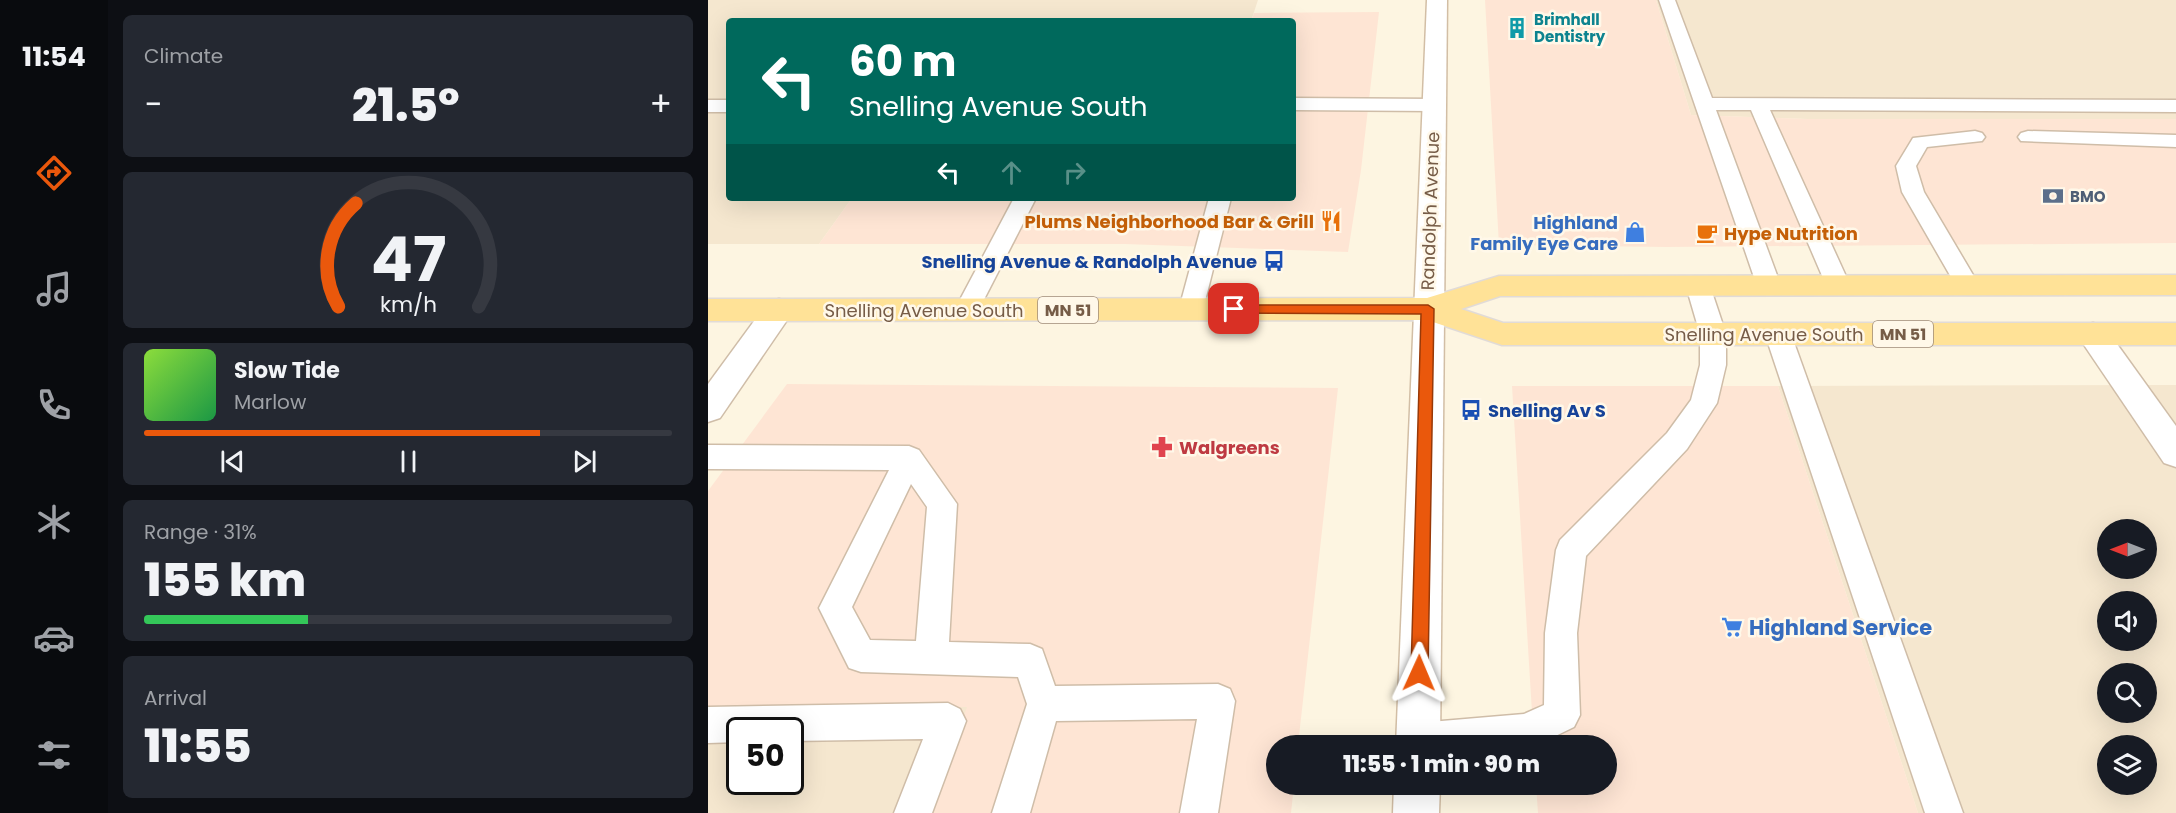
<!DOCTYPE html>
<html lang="en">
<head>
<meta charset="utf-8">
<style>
  :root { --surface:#171b24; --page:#242831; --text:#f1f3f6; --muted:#9ea1a6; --line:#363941; --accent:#ea580c }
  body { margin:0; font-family:Poppins,sans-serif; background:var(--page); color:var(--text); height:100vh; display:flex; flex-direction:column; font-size:22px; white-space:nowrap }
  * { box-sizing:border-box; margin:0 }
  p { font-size:20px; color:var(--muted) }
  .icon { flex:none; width:33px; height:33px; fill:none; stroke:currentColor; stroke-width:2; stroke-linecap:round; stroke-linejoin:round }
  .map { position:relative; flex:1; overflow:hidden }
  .panel { display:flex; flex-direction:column; gap:15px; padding:15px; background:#0d0f14; width:600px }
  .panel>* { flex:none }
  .top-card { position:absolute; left:18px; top:18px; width:570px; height:183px; border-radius:6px; box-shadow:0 6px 24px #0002; background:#00695c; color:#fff; overflow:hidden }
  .needle { width:39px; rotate:270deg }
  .tools { position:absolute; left:1389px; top:519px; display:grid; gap:12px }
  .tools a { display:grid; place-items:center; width:60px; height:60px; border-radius:50%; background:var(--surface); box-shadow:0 6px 24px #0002; font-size:30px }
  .speed { position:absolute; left:18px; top:717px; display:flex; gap:12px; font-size:30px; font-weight:700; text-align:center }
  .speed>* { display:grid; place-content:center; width:78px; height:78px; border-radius:50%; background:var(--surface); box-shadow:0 6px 24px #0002; line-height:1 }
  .speed .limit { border:3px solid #111; border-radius:9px; background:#fff; color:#111 }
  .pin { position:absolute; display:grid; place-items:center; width:51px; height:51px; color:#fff; margin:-26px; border-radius:12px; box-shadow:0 3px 9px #0006 }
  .me { position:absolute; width:66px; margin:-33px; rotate:1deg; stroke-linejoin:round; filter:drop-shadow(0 0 4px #0008) }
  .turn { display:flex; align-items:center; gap:21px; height:126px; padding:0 24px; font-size:27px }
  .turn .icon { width:78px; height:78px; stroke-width:2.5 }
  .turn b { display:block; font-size:42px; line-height:51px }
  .lanes { display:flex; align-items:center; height:57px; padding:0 24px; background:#0003; justify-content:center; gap:30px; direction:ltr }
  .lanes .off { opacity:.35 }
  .big { font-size:45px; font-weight:800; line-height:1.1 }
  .panel .tile { flex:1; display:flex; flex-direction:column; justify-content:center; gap:9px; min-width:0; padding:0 21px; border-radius:9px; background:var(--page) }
  .panel .dial { align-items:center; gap:0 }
  .dial svg { height:156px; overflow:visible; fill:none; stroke:var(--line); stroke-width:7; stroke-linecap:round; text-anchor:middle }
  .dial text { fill:var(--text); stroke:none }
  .song { display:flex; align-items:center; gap:18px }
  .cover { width:72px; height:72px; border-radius:9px; background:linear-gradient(135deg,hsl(90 70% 55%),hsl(140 70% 35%)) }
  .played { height:6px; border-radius:3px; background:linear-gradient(90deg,var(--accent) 75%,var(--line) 75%) }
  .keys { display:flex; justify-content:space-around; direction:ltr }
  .heat { display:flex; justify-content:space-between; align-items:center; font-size:33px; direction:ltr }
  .charge { height:9px; border-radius:4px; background:linear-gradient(90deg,#34c759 31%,var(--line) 0) }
  .trip { position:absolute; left:558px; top:735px; width:351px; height:60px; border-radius:30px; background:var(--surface); box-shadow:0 6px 24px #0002; font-weight:800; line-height:60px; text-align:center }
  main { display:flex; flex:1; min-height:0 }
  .dock { display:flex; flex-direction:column; width:108px; justify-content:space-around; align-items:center; background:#090b0e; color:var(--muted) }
  .dock .icon { width:42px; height:42px }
  .dock .on { color:var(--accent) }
  .dock b { font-size:27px; color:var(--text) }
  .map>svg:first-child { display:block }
  .residential { fill:#f5e7cf; fill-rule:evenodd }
  .commercial { fill:#fee5d4 }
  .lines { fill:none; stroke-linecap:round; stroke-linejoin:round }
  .lane-casing { stroke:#cfbda8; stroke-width:3 }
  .street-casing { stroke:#cfbda8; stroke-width:3 }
  .secondary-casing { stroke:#d2bea5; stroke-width:3 }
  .primary-casing { stroke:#e1dbd7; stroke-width:3 }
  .lane { fill:#fff; fill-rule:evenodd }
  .street { fill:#fff; fill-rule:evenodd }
  .secondary { fill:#fff; fill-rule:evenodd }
  .primary { fill:#ffe297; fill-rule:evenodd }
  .route { fill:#ea580c; stroke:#983908; stroke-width:1.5 }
  .labels { text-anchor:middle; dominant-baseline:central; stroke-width:5; stroke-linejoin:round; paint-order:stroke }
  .far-culture-label { font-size:15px; font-weight:bold; fill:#0d838f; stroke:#fff8e9; text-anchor:start }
  .far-service-label { font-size:15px; font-weight:bold; fill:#4e5e75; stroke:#fff8e9; text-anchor:start }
  .shield { fill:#fff8e9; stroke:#9f8b78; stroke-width:1.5 }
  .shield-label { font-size:16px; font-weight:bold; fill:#765c47 }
  .street-label { font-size:18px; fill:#765c47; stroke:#fff8e9 }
  .food-label { font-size:18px; font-weight:bold; fill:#c56008; stroke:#fff8e9; text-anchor:end }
  .shop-label { font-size:18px; font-weight:bold; fill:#366cbe; stroke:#fff8e9; text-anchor:end }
  .transit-label { font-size:18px; font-weight:bold; fill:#164399; stroke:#fff8e9; text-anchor:end }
  .health-label { font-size:18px; font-weight:bold; fill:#be3a42; stroke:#fff8e9; text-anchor:start }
  .near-shop-label { font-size:21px; font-weight:bold; fill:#366cbe; stroke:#fff8e9; text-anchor:start }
</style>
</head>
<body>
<main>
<nav class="dock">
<b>11:54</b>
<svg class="icon on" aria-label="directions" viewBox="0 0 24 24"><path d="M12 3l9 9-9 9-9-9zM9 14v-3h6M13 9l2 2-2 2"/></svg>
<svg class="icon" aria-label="music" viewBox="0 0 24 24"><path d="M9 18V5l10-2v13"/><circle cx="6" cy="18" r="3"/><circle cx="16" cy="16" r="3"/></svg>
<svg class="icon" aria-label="phone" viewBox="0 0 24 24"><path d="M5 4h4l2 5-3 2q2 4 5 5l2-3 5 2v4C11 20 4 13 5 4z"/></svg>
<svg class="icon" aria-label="climate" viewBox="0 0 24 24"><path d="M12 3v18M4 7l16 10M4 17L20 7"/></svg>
<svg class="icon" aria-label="car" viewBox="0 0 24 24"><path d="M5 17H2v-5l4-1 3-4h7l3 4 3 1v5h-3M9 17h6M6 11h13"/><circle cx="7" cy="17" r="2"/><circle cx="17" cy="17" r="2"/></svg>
<svg class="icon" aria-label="filters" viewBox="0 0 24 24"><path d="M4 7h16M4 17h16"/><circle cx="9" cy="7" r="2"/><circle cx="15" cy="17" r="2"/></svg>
</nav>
<section class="panel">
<div class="tile"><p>Climate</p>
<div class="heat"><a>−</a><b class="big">21.5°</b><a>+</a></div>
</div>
<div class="tile dial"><svg viewBox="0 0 100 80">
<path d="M14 69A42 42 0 1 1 86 69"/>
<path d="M14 69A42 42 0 0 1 23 16" stroke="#ea580c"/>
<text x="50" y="56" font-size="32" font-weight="700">47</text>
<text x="50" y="72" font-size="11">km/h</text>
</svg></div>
<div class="tile">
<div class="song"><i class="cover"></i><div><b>Slow Tide</b><p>Marlow</p></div></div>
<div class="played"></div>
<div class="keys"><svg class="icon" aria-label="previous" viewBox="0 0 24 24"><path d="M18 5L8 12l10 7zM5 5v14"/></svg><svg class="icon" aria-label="pause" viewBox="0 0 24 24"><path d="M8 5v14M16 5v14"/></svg><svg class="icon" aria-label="next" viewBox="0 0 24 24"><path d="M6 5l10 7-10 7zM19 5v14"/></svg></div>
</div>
<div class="tile"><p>Range · 31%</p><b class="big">155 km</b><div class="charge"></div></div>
<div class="tile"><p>Arrival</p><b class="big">11:55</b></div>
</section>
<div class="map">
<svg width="1468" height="813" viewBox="0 0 1468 813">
  <rect width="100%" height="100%" fill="#fdf5e1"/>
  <g class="residential">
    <path d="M0,0H550L543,21H21V198H144L111,244H0Z"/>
    <path d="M948,0H1468V119H1100L983,115Z"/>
    <path d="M1468,385V813H1210L1070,386ZM1400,530H1438V568H1400ZM1400,602H1438V640H1400ZM1400,674H1438V712H1400ZM1400,746H1438V784H1400Z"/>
    <path d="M260,707L222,813H0V708ZM32,730H82V782H32Z"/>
  </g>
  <g class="commercial">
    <path d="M777,0H948L983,115L1100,119H1468V243L959,247L791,245Z"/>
    <path d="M671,12L653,170L640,252L417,244H111L144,198H585V21H543L546,13Z"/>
    <path d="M79,384L630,388L590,745L568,746V784L586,785L583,813H222L259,707L0,708V491Z"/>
    <path d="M804,386H1070L1210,813H830L828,785L898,784V746L826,745Z"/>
  </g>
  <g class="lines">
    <defs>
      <g id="lane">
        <path d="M951,0H967L1004,98L1468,100V112L1062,110L1142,285L1138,291L1130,293L1122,291L1118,285L1043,110H1008L1073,286L1069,292L1061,294L1053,292L1049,286Z"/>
        <path d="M585,98L726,99L733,101L736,105L733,109L726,111L585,110Z"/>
        <rect x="0" y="100" width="21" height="12"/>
        <path d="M1267,131L1274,133L1277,137L1274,141L1219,147L1208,166L1216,192L1271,285L1267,291L1259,293L1251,291L1194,192L1188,166L1205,138Z"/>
        <path d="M1320,131L1468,135V147L1313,141L1310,137L1313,133Z"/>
        <path d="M306,198H328L267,317L258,320L249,317L246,311Z"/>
        <path d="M501,198H523L495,309L492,315L483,318L474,315L471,309Z"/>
        <path d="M990,278L998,280L1002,286L1018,334V365L1009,403L979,449L878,556L869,633L872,715L866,727L827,746H694L692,741L697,728L710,723L816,714L836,705L837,633L848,550L852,540L959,433L983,400L992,365V334L978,286L982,280Z"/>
        <path d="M1070,325L1079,327L1083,334L1255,813H1217L1057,334L1061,327Z"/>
        <path d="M0,445L201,446L211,450L249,504L241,642L322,644L334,649L347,686L510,684L522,689L527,701L510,813H472L489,719L348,721L322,813H284L319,704L310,677L153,672L141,668L111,608L181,470L0,469ZM203,484L219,507L208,641L162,640L144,607Z"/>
        <path d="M240,703L252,709L258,721L224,813H186L215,739L82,741V730H32V742L0,743V707Z"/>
      </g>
      <g id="street">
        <path d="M71,299L82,302L86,310L12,418L0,422V384L60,302Z"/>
        <path d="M1385,323L1396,326L1468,426V467L1456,463L1374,342L1370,334L1374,326Z"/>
      </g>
      <g id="secondary">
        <path d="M719,0H739L732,746H688Z"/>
        <path d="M686,784H732L731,813H685Z"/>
      </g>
      <path id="primary" d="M1468,275V295L792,296L753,309L795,323H1468V345H794L719,320L0,321V299L719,298L791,276Z"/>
    </defs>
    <use href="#lane" class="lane-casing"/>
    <use href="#street" class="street-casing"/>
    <use href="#secondary" class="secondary-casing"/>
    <use href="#primary" class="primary-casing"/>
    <use href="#lane" class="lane"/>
    <use href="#street" class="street"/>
    <use href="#secondary" class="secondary"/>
    <use href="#primary" class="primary"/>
  </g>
  <path class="route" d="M526,305H720L726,309L720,673L717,679L711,681L705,679L703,673L713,314L526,313L519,309Z"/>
  <defs>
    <symbol id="building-bare" viewBox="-9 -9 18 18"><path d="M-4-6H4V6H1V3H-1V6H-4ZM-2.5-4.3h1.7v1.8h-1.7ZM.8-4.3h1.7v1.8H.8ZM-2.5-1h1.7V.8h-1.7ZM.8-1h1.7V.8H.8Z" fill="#0f9aa8" stroke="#fff8e9" stroke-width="2.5" paint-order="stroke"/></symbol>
    <symbol id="bank-bare" viewBox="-9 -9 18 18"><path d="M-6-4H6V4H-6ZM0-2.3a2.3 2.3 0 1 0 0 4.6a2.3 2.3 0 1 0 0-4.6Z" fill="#5c6f8a" stroke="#fff8e9" stroke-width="2.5" paint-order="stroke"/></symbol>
    <symbol id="restaurant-bare" viewBox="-9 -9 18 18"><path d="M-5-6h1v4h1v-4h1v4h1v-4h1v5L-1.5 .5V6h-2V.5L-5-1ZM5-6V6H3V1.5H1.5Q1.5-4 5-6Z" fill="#e8710a" stroke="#fff8e9" stroke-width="2.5" paint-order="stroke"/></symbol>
    <symbol id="shop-bare" viewBox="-9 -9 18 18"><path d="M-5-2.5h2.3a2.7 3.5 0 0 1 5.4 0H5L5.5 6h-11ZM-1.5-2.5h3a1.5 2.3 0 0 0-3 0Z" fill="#3f7fe0" stroke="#fff8e9" stroke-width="2.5" paint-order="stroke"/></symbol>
    <symbol id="cafe-bare" viewBox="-9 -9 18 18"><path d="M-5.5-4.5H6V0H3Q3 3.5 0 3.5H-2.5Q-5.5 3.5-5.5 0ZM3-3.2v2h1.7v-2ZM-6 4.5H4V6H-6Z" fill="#e8710a" stroke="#fff8e9" stroke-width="2.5" paint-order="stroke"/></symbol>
    <symbol id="bus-bare" viewBox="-9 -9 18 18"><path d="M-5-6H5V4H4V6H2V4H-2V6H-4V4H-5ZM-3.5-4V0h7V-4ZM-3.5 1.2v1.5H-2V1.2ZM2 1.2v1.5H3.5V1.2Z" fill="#1a4fb4" stroke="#fff8e9" stroke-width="2.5" paint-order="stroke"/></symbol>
    <symbol id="pharmacy-bare" viewBox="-9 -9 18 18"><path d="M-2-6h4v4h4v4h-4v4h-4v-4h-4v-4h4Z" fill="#e0444e" stroke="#fff8e9" stroke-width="2.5" paint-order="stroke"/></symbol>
    <symbol id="supermarket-bare" viewBox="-9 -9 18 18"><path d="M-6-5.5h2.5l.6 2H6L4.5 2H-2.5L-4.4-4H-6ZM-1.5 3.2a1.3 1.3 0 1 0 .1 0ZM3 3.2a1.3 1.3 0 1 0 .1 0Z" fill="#3f7fe0" stroke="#fff8e9" stroke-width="2.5" paint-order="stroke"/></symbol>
  </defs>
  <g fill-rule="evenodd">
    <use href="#building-bare" x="794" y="13" width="30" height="30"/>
    <use href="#bank-bare" x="1330" y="181" width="30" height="30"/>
    <use href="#restaurant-bare" x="608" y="206" width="30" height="30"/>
    <use href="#shop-bare" x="912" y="217" width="30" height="30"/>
    <use href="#cafe-bare" x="984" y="218" width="30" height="30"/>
    <use href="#bus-bare" x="551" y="246" width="30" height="30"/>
    <use href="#bus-bare" x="748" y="395" width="30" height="30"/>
    <use href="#pharmacy-bare" x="439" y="432" width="30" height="30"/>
    <use href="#supermarket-bare" x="1009" y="612" width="30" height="30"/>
  </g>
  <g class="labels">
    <g class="far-culture-label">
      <text x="826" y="19">Brimhall<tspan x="826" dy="17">Dentistry</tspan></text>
    </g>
    <g class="far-service-label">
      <text x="1362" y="196">BMO</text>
    </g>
    <g class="shield">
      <rect x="330" y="297" width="60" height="26" rx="4.5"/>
      <rect x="1165" y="321" width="60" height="26" rx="4.5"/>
    </g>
    <g class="shield-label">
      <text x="360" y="310">MN 51</text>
      <text x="1195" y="334">MN 51</text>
    </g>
    <g class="street-label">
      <text transform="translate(722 211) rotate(-88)">Randolph Avenue</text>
      <text x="216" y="310">Snelling Avenue South</text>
      <text x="1056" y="334">Snelling Avenue South</text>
    </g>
    <g class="food-label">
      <text x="606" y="221">Plums Neighborhood Bar &amp; Grill</text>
      <text x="1016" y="233" text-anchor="start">Hype Nutrition</text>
    </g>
    <g class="shop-label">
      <text x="910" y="222">Highland<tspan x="910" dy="21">Family Eye Care</tspan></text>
    </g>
    <g class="transit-label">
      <text x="549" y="261">Snelling Avenue &amp; Randolph Avenue</text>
      <text x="780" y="410" text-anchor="start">Snelling Av S</text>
    </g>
    <g class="health-label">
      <text x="471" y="447">Walgreens</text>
    </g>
    <g class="near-shop-label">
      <text x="1041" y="627">Highland Service</text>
    </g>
  </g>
</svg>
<div class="tools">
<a><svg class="needle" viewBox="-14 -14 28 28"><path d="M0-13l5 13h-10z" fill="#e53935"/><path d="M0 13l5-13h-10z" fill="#9ea1a6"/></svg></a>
<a><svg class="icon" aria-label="sound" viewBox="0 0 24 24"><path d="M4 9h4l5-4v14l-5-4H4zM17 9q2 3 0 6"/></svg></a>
<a><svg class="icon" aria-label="search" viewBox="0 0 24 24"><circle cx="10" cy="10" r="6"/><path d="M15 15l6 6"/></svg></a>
<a><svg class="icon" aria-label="layers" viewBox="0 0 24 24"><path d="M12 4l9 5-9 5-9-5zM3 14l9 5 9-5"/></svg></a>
</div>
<div class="speed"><div class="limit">50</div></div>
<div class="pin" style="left:526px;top:309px;background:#d93025"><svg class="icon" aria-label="arrive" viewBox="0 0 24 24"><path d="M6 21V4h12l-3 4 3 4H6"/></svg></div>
<svg class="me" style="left:711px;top:673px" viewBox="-20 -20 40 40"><path d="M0-17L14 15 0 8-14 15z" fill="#ea580c" stroke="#fff" stroke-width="4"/></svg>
<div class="trip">11:55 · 1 min · 90 m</div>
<div class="top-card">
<div class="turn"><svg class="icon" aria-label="left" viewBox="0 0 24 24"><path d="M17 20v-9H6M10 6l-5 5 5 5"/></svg><div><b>60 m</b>Snelling Avenue South</div></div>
<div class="lanes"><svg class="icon" aria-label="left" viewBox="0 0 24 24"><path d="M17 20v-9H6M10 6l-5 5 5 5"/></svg><svg class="icon off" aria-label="ahead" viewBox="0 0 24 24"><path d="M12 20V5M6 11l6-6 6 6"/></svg><svg class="icon off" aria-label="right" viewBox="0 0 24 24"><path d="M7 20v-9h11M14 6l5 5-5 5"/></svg></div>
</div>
</div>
</main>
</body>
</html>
